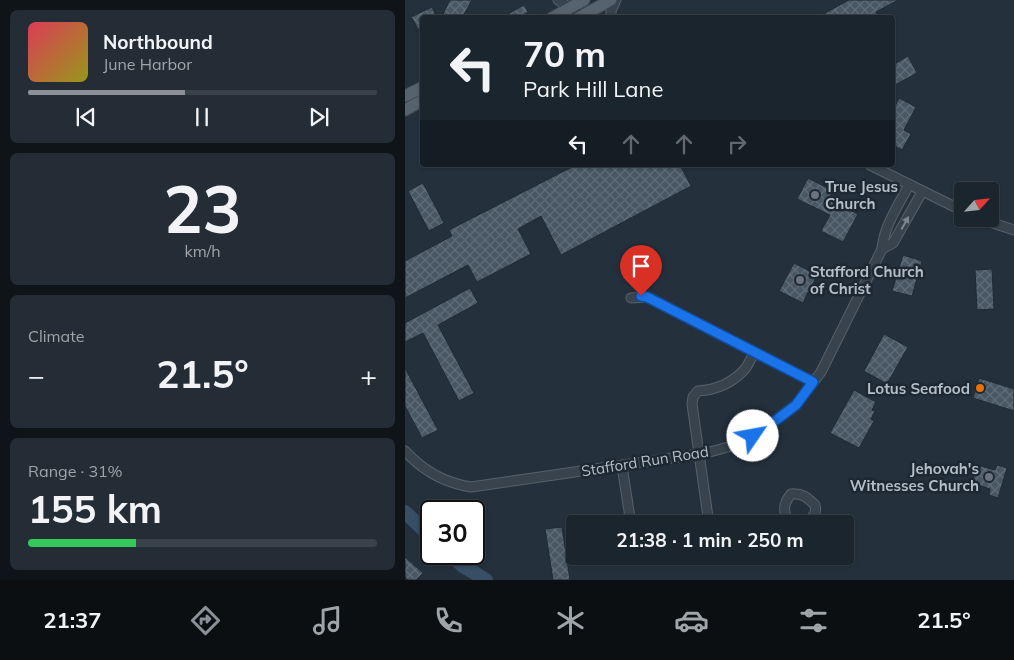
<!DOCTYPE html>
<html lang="en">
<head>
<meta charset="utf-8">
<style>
  :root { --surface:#1b252e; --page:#242d36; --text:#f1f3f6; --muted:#a0a5aa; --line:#39424a; --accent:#8c9099 }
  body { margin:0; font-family:Mulish,sans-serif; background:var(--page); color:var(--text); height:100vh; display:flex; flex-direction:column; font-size:19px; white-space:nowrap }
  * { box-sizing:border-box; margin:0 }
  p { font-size:16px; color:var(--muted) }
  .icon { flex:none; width:28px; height:28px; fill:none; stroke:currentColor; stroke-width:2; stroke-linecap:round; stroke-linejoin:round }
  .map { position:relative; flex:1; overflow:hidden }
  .details { display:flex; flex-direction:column; gap:10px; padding:10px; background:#0f1419; width:405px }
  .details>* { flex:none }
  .banner { position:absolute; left:15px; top:15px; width:475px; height:152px; border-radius:5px; box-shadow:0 1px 4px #0004,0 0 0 1px var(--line); background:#1b252e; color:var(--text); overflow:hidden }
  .needle { width:32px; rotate:63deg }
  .buttons { position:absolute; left:549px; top:182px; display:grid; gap:10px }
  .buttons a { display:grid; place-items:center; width:45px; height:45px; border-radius:5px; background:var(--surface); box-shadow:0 1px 4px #0004,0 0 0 1px var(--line); font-size:25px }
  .speed { position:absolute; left:15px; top:500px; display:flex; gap:10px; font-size:25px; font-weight:700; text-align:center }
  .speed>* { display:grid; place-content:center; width:65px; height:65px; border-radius:50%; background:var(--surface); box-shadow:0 1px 4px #0004,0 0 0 1px var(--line); line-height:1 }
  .speed .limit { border:2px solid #111; border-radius:8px; background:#fff; color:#111 }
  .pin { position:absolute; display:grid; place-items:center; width:42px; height:42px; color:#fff; margin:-51px -21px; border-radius:50% 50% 50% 0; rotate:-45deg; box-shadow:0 0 5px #0007 }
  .pin .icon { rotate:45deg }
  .me { position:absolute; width:55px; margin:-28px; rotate:57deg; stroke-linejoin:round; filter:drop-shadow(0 0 4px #0008) }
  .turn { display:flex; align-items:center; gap:18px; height:105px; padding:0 20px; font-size:22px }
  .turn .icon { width:65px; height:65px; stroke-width:2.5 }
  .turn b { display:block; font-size:35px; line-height:42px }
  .lanes { display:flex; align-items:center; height:48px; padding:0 20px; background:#0003; justify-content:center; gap:25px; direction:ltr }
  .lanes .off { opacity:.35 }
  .big { font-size:38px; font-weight:700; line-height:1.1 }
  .details .tile { flex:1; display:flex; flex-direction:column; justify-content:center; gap:8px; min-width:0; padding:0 18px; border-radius:8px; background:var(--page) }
  .details .dial { align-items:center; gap:0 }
  .dial b { font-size:65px; line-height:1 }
  .song { display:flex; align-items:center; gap:15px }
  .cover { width:60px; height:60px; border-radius:8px; background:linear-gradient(135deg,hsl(350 70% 55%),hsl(60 70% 35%)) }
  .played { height:5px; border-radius:2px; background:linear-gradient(90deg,var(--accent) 45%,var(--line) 45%) }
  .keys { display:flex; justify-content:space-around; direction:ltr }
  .heat { display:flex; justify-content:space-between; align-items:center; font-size:28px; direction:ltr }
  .charge { height:8px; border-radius:4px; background:linear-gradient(90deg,#34c759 31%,var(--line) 0) }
  .trip { position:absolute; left:161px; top:515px; width:288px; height:50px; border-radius:5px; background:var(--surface); box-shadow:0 1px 4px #0004,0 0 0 1px var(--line); font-weight:700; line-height:50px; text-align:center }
  .menu { display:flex; height:80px; justify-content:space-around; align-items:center; background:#0b0f12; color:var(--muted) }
  .menu .icon { width:35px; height:35px }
  .menu .on { color:var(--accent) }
  .menu b { font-size:22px; color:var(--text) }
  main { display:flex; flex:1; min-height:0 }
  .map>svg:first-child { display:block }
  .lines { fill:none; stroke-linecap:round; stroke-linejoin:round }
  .river { stroke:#384e64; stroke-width:14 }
  .building { fill:url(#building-cross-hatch); stroke:#1f2a34 }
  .minor-casing { stroke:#56616b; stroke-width:11 }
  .major-casing { stroke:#414c56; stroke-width:13 }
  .minor { stroke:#38434d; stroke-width:9 }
  .major { stroke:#56626d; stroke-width:11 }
  .oneway { fill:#7c8791 }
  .route-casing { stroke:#114b97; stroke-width:12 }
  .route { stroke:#1a73e8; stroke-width:9 }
  .worship-dot { fill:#6b7280; stroke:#1d2832; stroke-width:2 }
  .food-dot { fill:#e8710a; stroke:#1d2832; stroke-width:2 }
  .labels { text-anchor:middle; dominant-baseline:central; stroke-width:5; stroke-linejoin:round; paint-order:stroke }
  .poi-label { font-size:15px; font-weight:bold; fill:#b3bec8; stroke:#1d2832; text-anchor:start }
  .street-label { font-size:15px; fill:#b3bec8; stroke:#1d2832 }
</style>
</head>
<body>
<main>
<section class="details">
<div class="tile">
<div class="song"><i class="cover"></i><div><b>Northbound</b><p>June Harbor</p></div></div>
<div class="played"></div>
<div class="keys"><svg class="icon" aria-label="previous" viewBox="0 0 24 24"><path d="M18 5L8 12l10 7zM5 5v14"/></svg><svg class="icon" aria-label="pause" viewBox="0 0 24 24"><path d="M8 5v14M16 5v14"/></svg><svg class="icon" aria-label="next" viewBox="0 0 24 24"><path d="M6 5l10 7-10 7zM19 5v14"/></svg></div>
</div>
<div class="tile dial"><b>23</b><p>km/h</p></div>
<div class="tile"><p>Climate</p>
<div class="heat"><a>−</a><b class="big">21.5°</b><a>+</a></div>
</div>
<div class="tile"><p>Range · 31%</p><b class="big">155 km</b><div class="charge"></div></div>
</section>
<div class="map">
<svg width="609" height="580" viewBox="0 0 609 580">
  <defs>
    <pattern id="building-cross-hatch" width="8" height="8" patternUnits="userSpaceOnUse" patternTransform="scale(1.25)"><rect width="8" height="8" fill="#485763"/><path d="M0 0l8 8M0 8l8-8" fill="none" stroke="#606d78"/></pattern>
  </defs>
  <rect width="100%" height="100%" fill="#24313d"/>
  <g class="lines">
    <g class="river">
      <path d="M0,512L26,537"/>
      <path d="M45,554L58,566L81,580"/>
    </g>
  </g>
  <g class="building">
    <path d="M45,0H67L57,18H36Z"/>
    <path d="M444,0H493L471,12L474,18H411Z"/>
    <path d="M119,5L123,12L114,18H96Z"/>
    <path d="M27,7L32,18H18V38L7,18H4Z"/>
    <path d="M503,56L512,73L490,85L488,80V65Z"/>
    <path d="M494,98L511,107L499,130L506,134L497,150L488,145V110Z"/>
    <path d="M171,165H275L286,186L156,255L136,216L113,229L126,254L72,282L63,265L0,298V261L47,236L44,230Z"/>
    <path d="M403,178L428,191L424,199L453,214L438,242L416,231L425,215L392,199Z"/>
    <path d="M18,183L39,223L24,231L3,191Z"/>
    <path d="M498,255L517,261L507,296L487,291Z"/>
    <path d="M389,263L412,275L407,286L416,290L412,297L403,292L398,303L374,291Z"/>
    <path d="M587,269L589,309L572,310L570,270Z"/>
    <path d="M65,288L73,303L33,325L69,393L54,401L18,333L0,342V323Z"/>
    <path d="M479,334L503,347L482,384L459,371Z"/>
    <path d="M0,368L33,430L17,438L0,406Z"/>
    <path d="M574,378L609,389V411L568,398Z"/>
    <path d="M449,390L471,402L467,410L470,411L466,419L469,421L454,448L425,433Z"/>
    <path d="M572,465L590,470L592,465L602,468L593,498L584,495L585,489L567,483Z"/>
    <path d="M157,527L165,580H148L140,529Z"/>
    <path d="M0,557L18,573L11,580H3L0,577Z"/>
  </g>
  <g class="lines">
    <defs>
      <g id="minor">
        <path d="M153,0L180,18"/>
        <path d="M206,18V11L211,0"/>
        <path d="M465,165L558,211"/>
        <path d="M576,219L609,230"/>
        <path d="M477,249L488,243L517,192"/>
        <path d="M226,298L242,297L408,382"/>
        <path d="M0,451C18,471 40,483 66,487L301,453L334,444L362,427L391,405L416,372L477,249C479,226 493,206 504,185"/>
        <path d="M217,466L226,524"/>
        <path d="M304,524L287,404L288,397L293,391C310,390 327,383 339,370C343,366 346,358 349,353"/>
        <path d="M383,524C379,511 377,505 386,494C397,493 402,497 410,505C414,521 396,522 385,524"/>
      </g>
      <g id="major">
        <path d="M147,18L179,0"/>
        <path d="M173,18L206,0"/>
        <path d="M0,96L18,87"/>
        <path d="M0,110L18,100"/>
      </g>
    </defs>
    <use href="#minor" class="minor-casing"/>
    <use href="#major" class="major-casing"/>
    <use href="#minor" class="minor"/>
    <use href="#major" class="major"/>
  </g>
  <defs><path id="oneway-solid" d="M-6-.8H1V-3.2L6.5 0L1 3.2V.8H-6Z" transform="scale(1.25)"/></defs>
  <use class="oneway" href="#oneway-solid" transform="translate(500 223) rotate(-61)"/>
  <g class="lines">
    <defs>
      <path id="route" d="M236,296L242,297L408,382L391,405L362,427L348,436"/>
    </defs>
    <use href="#route" class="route-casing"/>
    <use href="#route" class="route"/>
  </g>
  <g class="worship-dot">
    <circle cx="410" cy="195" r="5"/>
    <circle cx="395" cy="280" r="5"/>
    <circle cx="584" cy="477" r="5"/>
  </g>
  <circle class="food-dot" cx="575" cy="388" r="5"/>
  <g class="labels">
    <g class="poi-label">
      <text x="420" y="186">True Jesus<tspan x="420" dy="17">Church</tspan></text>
      <text x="405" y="271">Stafford Church<tspan x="405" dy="17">of Christ</tspan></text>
      <text x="565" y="388" text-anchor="end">Lotus Seafood</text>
      <text x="574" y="468" text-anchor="end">Jehovah's<tspan x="574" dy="17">Witnesses Church</tspan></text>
    </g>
    <g class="street-label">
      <text transform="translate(240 461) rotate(-9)">Stafford Run Road</text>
    </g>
  </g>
</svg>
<div class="buttons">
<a><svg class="needle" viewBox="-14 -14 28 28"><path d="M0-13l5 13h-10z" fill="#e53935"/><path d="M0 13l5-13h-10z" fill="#a0a5aa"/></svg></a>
</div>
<div class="speed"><div class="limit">30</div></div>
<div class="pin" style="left:236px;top:296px;background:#d93025"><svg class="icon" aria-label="arrive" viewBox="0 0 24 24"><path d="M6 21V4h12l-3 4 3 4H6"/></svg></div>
<svg class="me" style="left:348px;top:436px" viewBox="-20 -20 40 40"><circle r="19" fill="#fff"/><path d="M0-13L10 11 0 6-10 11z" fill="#1a73e8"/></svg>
<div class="trip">21:38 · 1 min · 250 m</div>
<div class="banner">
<div class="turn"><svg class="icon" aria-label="left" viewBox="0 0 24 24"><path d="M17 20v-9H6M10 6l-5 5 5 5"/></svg><div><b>70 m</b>Park Hill Lane</div></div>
<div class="lanes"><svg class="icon" aria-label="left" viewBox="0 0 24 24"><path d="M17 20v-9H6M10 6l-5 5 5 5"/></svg><svg class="icon off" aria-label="ahead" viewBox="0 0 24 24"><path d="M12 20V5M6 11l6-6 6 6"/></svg><svg class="icon off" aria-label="ahead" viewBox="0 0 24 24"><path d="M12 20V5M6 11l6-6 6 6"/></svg><svg class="icon off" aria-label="right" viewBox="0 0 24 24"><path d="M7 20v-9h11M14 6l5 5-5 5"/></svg></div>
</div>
</div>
</main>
<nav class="menu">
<b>21:37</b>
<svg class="icon on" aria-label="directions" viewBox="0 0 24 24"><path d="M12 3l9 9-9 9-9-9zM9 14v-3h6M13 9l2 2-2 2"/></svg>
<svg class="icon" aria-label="music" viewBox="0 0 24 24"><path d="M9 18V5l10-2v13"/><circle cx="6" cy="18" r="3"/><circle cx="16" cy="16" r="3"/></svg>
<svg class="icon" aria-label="phone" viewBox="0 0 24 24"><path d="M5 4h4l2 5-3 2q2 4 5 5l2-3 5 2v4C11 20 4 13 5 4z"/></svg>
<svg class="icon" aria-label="climate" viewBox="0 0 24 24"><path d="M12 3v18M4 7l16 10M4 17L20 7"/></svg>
<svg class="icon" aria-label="car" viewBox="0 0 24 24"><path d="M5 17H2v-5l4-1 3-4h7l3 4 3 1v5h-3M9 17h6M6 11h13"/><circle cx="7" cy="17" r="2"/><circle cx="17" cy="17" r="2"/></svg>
<svg class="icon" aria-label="filters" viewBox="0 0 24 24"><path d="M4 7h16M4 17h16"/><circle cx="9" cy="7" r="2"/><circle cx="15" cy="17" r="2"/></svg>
<b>21.5°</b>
</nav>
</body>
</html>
